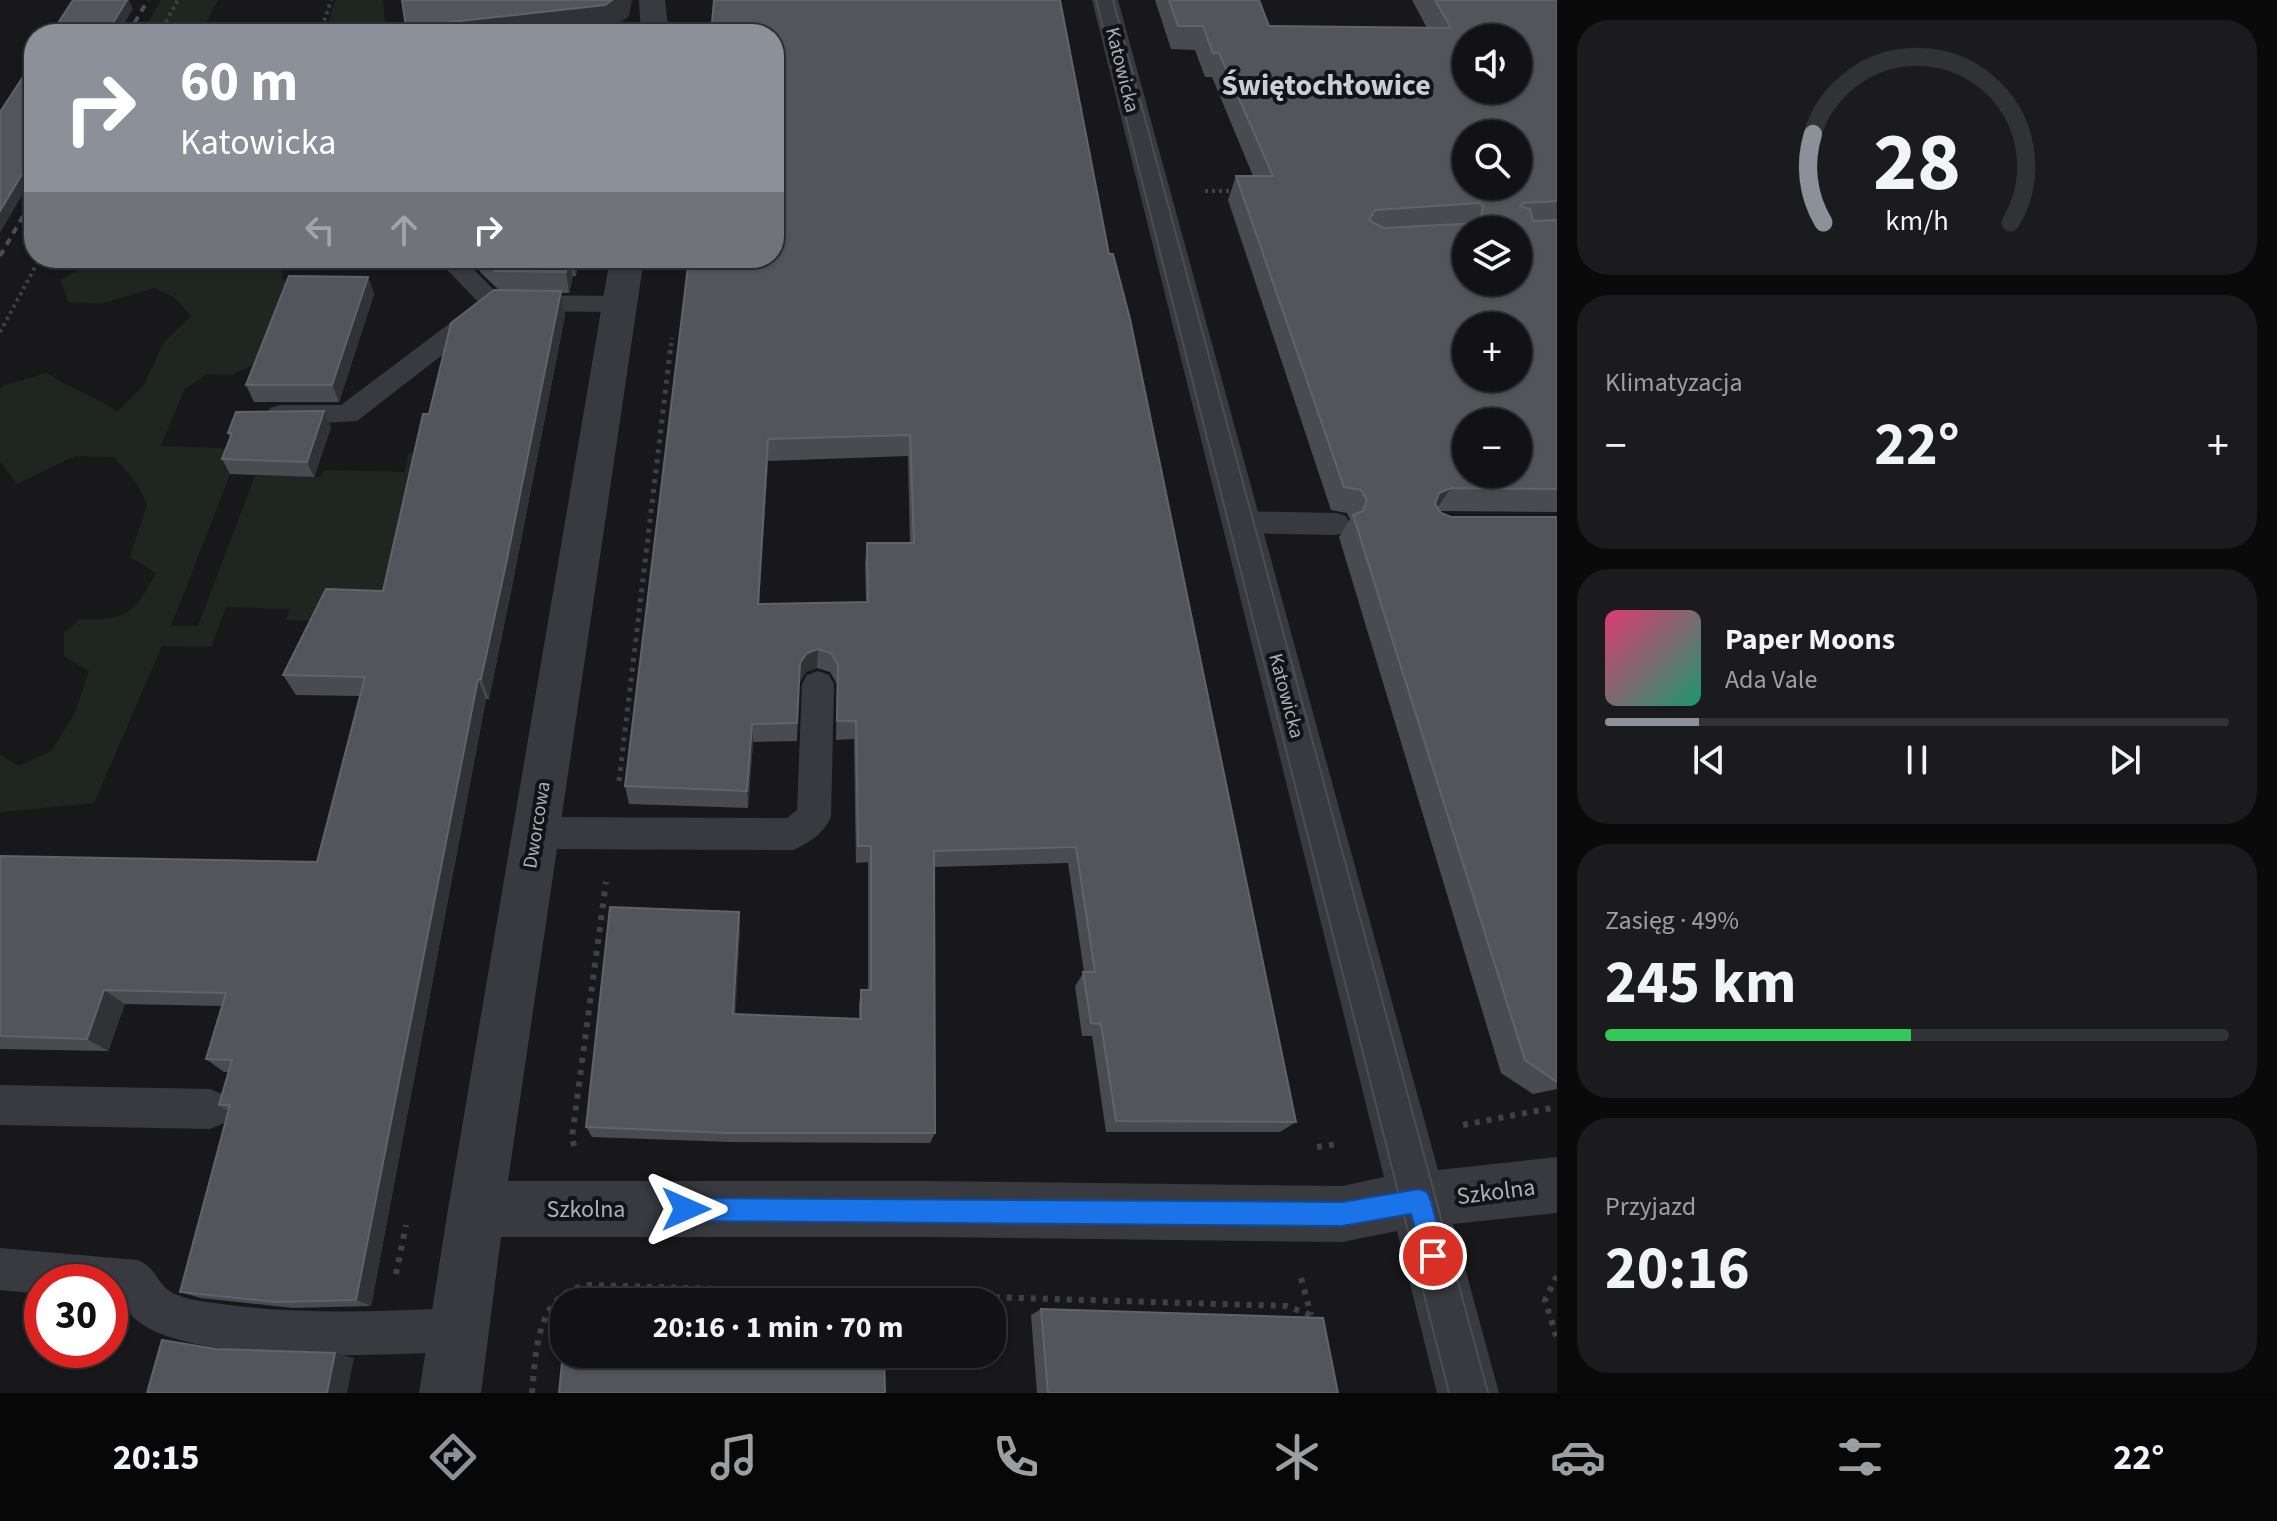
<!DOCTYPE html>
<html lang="pl">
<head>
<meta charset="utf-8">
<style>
  :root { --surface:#121214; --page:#1b1b1d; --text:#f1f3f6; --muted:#9c9ea0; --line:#313234; --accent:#8c9099 }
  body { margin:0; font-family:"Source Sans 3",sans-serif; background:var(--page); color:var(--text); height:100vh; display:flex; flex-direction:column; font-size:30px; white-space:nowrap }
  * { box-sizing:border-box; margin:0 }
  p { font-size:26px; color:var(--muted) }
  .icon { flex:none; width:44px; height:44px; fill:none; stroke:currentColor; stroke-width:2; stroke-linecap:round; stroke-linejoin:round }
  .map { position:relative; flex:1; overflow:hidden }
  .drawer { display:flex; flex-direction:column; gap:20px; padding:20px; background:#0a0a0b; width:720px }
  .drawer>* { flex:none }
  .top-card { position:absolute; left:24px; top:24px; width:760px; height:244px; border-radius:32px; box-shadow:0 2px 6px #0004,0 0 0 2px var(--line); background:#8c9099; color:#fff; overflow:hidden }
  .fabs { position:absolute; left:1452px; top:24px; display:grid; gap:16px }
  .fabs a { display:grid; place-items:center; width:80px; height:80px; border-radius:50%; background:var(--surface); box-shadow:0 2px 6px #0004,0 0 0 2px var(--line); font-size:40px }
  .speed { position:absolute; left:24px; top:1264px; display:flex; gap:16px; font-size:40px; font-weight:700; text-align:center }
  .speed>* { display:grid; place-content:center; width:104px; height:104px; border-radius:50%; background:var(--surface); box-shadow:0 2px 6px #0004,0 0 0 2px var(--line); line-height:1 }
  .speed .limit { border:12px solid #d22; background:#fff; color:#111 }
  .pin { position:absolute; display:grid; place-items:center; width:68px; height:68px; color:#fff; margin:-34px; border:4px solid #fff; border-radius:50%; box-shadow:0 2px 8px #0007 }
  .me { position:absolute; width:88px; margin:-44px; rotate:90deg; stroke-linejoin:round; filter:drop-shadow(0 0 6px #0008) }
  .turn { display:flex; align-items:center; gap:28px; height:168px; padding:0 24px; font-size:36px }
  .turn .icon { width:104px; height:104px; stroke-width:2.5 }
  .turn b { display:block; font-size:56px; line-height:68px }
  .lanes { display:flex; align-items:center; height:76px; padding:0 24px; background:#0003; justify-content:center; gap:40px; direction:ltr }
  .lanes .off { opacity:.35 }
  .big { font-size:60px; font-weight:700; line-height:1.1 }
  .drawer .tile { flex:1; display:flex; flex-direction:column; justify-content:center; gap:12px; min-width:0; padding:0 28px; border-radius:32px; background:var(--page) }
  .drawer .dial { align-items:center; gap:0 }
  .dial svg { height:208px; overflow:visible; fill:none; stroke:var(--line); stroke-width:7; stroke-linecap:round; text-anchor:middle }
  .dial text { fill:var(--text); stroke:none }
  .song { display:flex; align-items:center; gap:24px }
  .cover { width:96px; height:96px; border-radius:12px; background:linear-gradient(135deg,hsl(340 70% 55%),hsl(160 70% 35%)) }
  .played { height:8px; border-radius:4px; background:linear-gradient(90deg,var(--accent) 15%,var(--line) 15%) }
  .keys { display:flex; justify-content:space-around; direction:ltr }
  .heat { display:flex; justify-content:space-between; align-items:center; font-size:44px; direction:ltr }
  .charge { height:12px; border-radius:6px; background:linear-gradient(90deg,#34c759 49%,var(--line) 0) }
  .trip { position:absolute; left:550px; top:1288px; width:456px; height:80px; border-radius:32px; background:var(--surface); box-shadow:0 2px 6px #0004,0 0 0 2px var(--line); font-weight:700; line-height:80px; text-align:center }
  .tabs { display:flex; height:128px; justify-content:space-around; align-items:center; background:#070708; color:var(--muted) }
  .tabs .icon { width:56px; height:56px }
  .tabs .active { color:var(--accent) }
  .tabs b { font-size:36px; color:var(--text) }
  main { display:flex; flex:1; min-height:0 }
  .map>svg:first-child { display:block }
  .green { fill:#1e261f }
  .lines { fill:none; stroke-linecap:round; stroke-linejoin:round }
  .path-far2 { stroke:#3f4147; stroke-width:4; stroke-dasharray:3 4; stroke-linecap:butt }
  .path-far1 { stroke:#3f4147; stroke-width:5; stroke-dasharray:4 6; stroke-linecap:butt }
  .path { stroke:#3f4147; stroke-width:6; stroke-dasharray:5 7; stroke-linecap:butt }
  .lane { fill:#393a40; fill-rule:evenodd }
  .street { fill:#393a40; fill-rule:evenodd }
  .tram { stroke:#4c4e55; stroke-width:2 }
  .rail { stroke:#4c4e55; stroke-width:4; stroke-dasharray:7 6; stroke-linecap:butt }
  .wall { fill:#494b50; fill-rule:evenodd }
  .shaded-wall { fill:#313236 }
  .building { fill:#54555c; stroke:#61636a; stroke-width:2; fill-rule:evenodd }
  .route { fill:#1a73e8; stroke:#114b97; stroke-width:2 }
  .labels { text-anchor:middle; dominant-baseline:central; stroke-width:8; stroke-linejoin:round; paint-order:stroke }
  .street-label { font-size:20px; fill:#aaafbb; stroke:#131316 }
  .near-street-label { font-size:24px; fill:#aaafbb; stroke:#131316 }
  .far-town-label { font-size:30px; font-weight:bold; fill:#cbced7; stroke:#131316 }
</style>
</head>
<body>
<main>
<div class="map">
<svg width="1557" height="1393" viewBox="0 0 1557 1393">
  <rect width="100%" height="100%" fill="#18181b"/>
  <g class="green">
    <path d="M161,0H218L200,34H141Z"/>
    <path d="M335,0H383L385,21L381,34H325Z"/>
    <path d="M97,258H283L282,278L296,293L272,355L232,375L207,374L184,390L161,446L240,449L171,626H198L265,449L293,476L321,477L324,470L404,472L409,453H449L370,622L286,620L289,609L226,607L211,647L162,646L94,803L0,812V754L19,766L51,751L75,713L89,671L64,656V633L80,619C127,621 134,614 156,573L130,557L147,504L135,481L114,457L75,456L17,484L0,462V390L5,385L47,373C70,389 95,395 117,412L144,385L164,342L191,316L174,297L154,288L101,304L68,302L61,280Z"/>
  </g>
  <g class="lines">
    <g class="path-far2">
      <path d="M159,34L178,0"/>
      <path d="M320,34L331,0"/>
      <path d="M1205,191H1235"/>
      <path d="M0,332L40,258"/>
      <path d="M671,346L672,338"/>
    </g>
    <path class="path-far1" d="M619,781L671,344"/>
    <g class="path">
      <path d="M1463,1125L1557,1107"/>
      <path d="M574,1146L572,1137L606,882"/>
      <path d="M1317,1147L1338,1144"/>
      <path d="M396,1274L406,1225"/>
      <path d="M1557,1276L1545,1300L1557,1339"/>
      <path d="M1301,1278L1311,1315"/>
      <path d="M532,1393C536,1351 536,1292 589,1285L1286,1306L1311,1315L1314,1323"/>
    </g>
    <g class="lane">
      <path d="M436,258H462L499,295L620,296L629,298L633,304L629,310L620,312L499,311L357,421L280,425L270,422L267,415L270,408L280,405H341L478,302Z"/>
      <path d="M1240,511L1336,513L1346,516L1350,524L1346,532L1336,535L1240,533L1230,530L1226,522L1230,514Z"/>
      <path d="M818,671L829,675L834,684L831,817C824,833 809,843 793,850L535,849L523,844L518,833L523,822L535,817L787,818L797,810L802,684L807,675Z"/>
      <path d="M0,1085L210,1089L224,1095L230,1109L224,1123L210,1129L0,1125Z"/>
      <path d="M0,1248L137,1260C160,1269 155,1286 177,1295C195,1302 218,1303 237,1306C311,1315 386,1311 460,1308L475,1315L482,1330L475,1345L460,1352C389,1354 184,1367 133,1317C129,1313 127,1306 124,1301L110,1300V1282H42V1294L0,1290Z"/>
    </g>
    <g class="street">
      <path d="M639,0H665L669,34H641Z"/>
      <path d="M1092,0H1118L1438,1170L1557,1157V1213L1453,1224L1499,1393H1437L1397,1231L1342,1242L925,1237H501L481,1393H419L448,1209L610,258H644L508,1181H925L1342,1186L1384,1177Z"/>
    </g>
    <g class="tram">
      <path d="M1096,0L1449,1393"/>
      <path d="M1113,0L1488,1393"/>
    </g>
    <g class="rail">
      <path d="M128,34L148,0"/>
      <path d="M0,256L34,197"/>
    </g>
  </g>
  <g class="wall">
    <path d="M1155,0H1259L1269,26L1427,28L1412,0H1557V512L1439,511L1441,513L1451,517L1557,518V1089L1533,1094L1501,1073L1339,537L1350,519L1347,513L1331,510L1228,200L1236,176H1253L1212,77H1205L1195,50L1171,49Z"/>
    <path d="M1109,254L1296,1122L1280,1132H1106L1092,1036H1082L1075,986L1084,972L1068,863L934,867L935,1133L930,1143L729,1142L592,1137L586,1127L739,912L740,927L735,1014L859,1019V1004L861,990H868V862L856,863L854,739L836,740L837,684L830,672L817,668L806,672L799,683L797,741L753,742L748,808L629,804L625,786L685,294ZM908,456L910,543H867L865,563L866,602L759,604L768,461Z"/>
    <path d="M476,258H579L576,276H573L569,293H561L565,315L512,586L489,699H486L371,1306L293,1308L200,1298L180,1292L228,1111L219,1105L228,1072H224L206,1059L222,1006L125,1004L108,1051L0,1049V856L317,862L360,696L296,695L283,675L383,591L429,414L499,290L480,272Z"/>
    <path d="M368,277L374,294L339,402H254L246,385Z"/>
    <path d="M331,427L314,477L230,474L222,459L230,437L228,433Z"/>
    <path d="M1041,1309L1338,1393H1037L1031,1315Z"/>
  </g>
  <g class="shaded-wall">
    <path d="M127,0H129L133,9L118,34H106Z"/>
    <path d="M612,0H632L629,16L608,32L587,34H408L406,27Z"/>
    <path d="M34,154V175L0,233V211Z"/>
    <path d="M568,258L573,276L569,293L566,272Z"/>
    <path d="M572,258H579L576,276Z"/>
    <path d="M368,277L374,294L339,402L332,385Z"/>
    <path d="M561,291L565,315L512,586L489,699L481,679Z"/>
    <path d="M324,411L331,427L314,477L307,462Z"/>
    <path d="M768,439V461L758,624V604Z"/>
    <path d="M1451,488L1435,511L1423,516L1439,493Z"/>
    <path d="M818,649L817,668L806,672L799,683L797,741L800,663L807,653Z"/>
    <path d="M478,679L486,699L371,1306L356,1300Z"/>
    <path d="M752,724L753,742L748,808L747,791Z"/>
    <path d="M739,912L740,927L735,1026L733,1014Z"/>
    <path d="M104,990L125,1004L108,1051L87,1039Z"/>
    <path d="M335,1353L354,1358L347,1393H327Z"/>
  </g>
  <g class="building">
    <path d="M73,0H127L106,34H51Z"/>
    <path d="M402,0H612L605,5L406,27Z"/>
    <path d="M714,0H1060L1109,254H1113L1130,319L1296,1122L1116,1121L1101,1024L1091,1023L1083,972H1095L1076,847L934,851L935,1133H727L586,1127L610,907L739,912L733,1014L861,1019V990H871V846H858L856,721H837L838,665L831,653L818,649L807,653L800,663L797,723L752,724L747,791L625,786L689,258H774V34H711ZM910,435L914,543H867L868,602L758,604L768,439Z"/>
    <path d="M1169,0H1259L1269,26L1451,28L1435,0H1557V201L1523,203L1520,206L1530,209L1533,221L1557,220V489L1451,488L1439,493L1435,504L1441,513L1451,517H1557V1082L1525,1060L1353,515L1363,511L1367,500L1361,490L1344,487L1236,176H1273L1219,53H1213L1203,26H1178ZM1466,38H1518V90H1466ZM1466,134H1518V186H1466ZM1479,203L1483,206L1480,223L1383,228L1369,220L1375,210ZM1466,230H1518V282H1466ZM1466,326H1518V378H1466ZM1466,422H1518V474H1466Z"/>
    <path d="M34,60V154L0,211V112Z"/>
    <path d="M482,258H568L566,272L495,271Z"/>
    <path d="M289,276L368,277L332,385H246Z"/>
    <path d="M494,290L561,291L506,564L481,679H478L356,1300L276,1302L180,1292L230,1105H219L232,1060L206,1059L226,993L104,990L87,1039L0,1036V856L317,862L365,677L283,675L326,589L383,591L423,414H429L451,323Z"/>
    <path d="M324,411L307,462L222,459L232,433H228L236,412Z"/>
    <path d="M1041,1309L1323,1318L1338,1393H1048Z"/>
    <path d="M162,1340L216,1349L335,1353L327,1393H147Z"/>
    <path d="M564,1342V1354H884L885,1393H559Z"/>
  </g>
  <path class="route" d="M1419,1189L1427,1192L1431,1201L1445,1256L1441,1264L1433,1268L1425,1264L1411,1214L1342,1226L686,1221L678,1218L675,1209L678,1201L686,1198L1342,1202Z"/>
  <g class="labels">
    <g class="street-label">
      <text transform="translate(1122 70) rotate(76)">Katowicka</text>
      <text transform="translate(1286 696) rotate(75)">Katowicka</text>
      <text transform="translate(537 825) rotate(-81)">Dworcowa</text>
    </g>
    <g class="near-street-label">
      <text transform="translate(1496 1192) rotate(-7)">Szkolna</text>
      <text x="586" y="1209">Szkolna</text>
    </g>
    <g class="far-town-label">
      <text x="1326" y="85">Świętochłowice</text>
    </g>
  </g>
</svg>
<div class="fabs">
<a><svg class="icon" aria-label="sound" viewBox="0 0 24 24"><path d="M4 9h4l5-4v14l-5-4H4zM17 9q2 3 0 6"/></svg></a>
<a><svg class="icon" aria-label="search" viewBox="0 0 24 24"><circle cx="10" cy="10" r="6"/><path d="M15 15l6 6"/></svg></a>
<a><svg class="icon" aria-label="layers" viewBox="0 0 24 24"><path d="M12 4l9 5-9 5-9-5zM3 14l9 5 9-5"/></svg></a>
<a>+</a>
<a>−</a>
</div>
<div class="speed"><div class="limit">30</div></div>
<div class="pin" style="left:1433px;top:1256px;background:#d93025"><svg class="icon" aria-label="arrive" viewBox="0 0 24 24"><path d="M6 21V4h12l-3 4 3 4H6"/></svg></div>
<svg class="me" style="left:686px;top:1209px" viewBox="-20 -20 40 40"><path d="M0-17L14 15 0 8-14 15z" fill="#1a73e8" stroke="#fff" stroke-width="4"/></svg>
<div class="trip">20:16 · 1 min · 70 m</div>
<div class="top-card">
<div class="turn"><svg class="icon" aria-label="right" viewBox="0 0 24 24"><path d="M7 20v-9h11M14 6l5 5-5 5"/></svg><div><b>60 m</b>Katowicka</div></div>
<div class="lanes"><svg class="icon off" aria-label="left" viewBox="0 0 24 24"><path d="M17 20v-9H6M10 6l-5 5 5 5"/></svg><svg class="icon off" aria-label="ahead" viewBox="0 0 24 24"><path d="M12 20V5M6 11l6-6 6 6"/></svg><svg class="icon" aria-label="right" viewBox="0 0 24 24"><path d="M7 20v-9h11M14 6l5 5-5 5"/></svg></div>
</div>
</div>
<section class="drawer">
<div class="tile dial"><svg viewBox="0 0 100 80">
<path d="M14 69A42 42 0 1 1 86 69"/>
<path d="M14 69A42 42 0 0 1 10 35" stroke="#8c9099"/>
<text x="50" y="56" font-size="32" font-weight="700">28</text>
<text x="50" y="72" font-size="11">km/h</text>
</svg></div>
<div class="tile"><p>Klimatyzacja</p>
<div class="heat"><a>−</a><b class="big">22°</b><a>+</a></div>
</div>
<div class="tile">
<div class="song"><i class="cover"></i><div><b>Paper Moons</b><p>Ada Vale</p></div></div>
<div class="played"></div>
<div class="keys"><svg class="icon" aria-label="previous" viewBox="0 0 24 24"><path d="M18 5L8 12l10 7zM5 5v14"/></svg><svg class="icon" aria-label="pause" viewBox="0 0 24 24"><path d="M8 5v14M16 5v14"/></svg><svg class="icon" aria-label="next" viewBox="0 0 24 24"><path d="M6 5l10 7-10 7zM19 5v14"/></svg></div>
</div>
<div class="tile"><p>Zasięg · 49%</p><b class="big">245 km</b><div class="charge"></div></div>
<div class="tile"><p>Przyjazd</p><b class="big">20:16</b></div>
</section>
</main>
<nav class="tabs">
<b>20:15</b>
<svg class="icon active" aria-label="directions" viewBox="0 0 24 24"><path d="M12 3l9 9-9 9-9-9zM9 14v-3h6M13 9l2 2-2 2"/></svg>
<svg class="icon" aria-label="music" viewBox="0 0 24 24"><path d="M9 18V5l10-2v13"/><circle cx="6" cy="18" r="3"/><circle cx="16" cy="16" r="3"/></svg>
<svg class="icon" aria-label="phone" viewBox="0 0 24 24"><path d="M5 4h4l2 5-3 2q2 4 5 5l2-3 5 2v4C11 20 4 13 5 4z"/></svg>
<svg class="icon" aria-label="climate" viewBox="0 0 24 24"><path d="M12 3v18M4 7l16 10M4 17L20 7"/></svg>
<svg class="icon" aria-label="car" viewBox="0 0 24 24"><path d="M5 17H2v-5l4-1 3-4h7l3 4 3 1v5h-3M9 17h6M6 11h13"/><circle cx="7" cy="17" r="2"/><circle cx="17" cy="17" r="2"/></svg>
<svg class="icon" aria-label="filters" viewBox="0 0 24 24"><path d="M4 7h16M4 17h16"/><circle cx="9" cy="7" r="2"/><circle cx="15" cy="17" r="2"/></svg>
<b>22°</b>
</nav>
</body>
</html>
